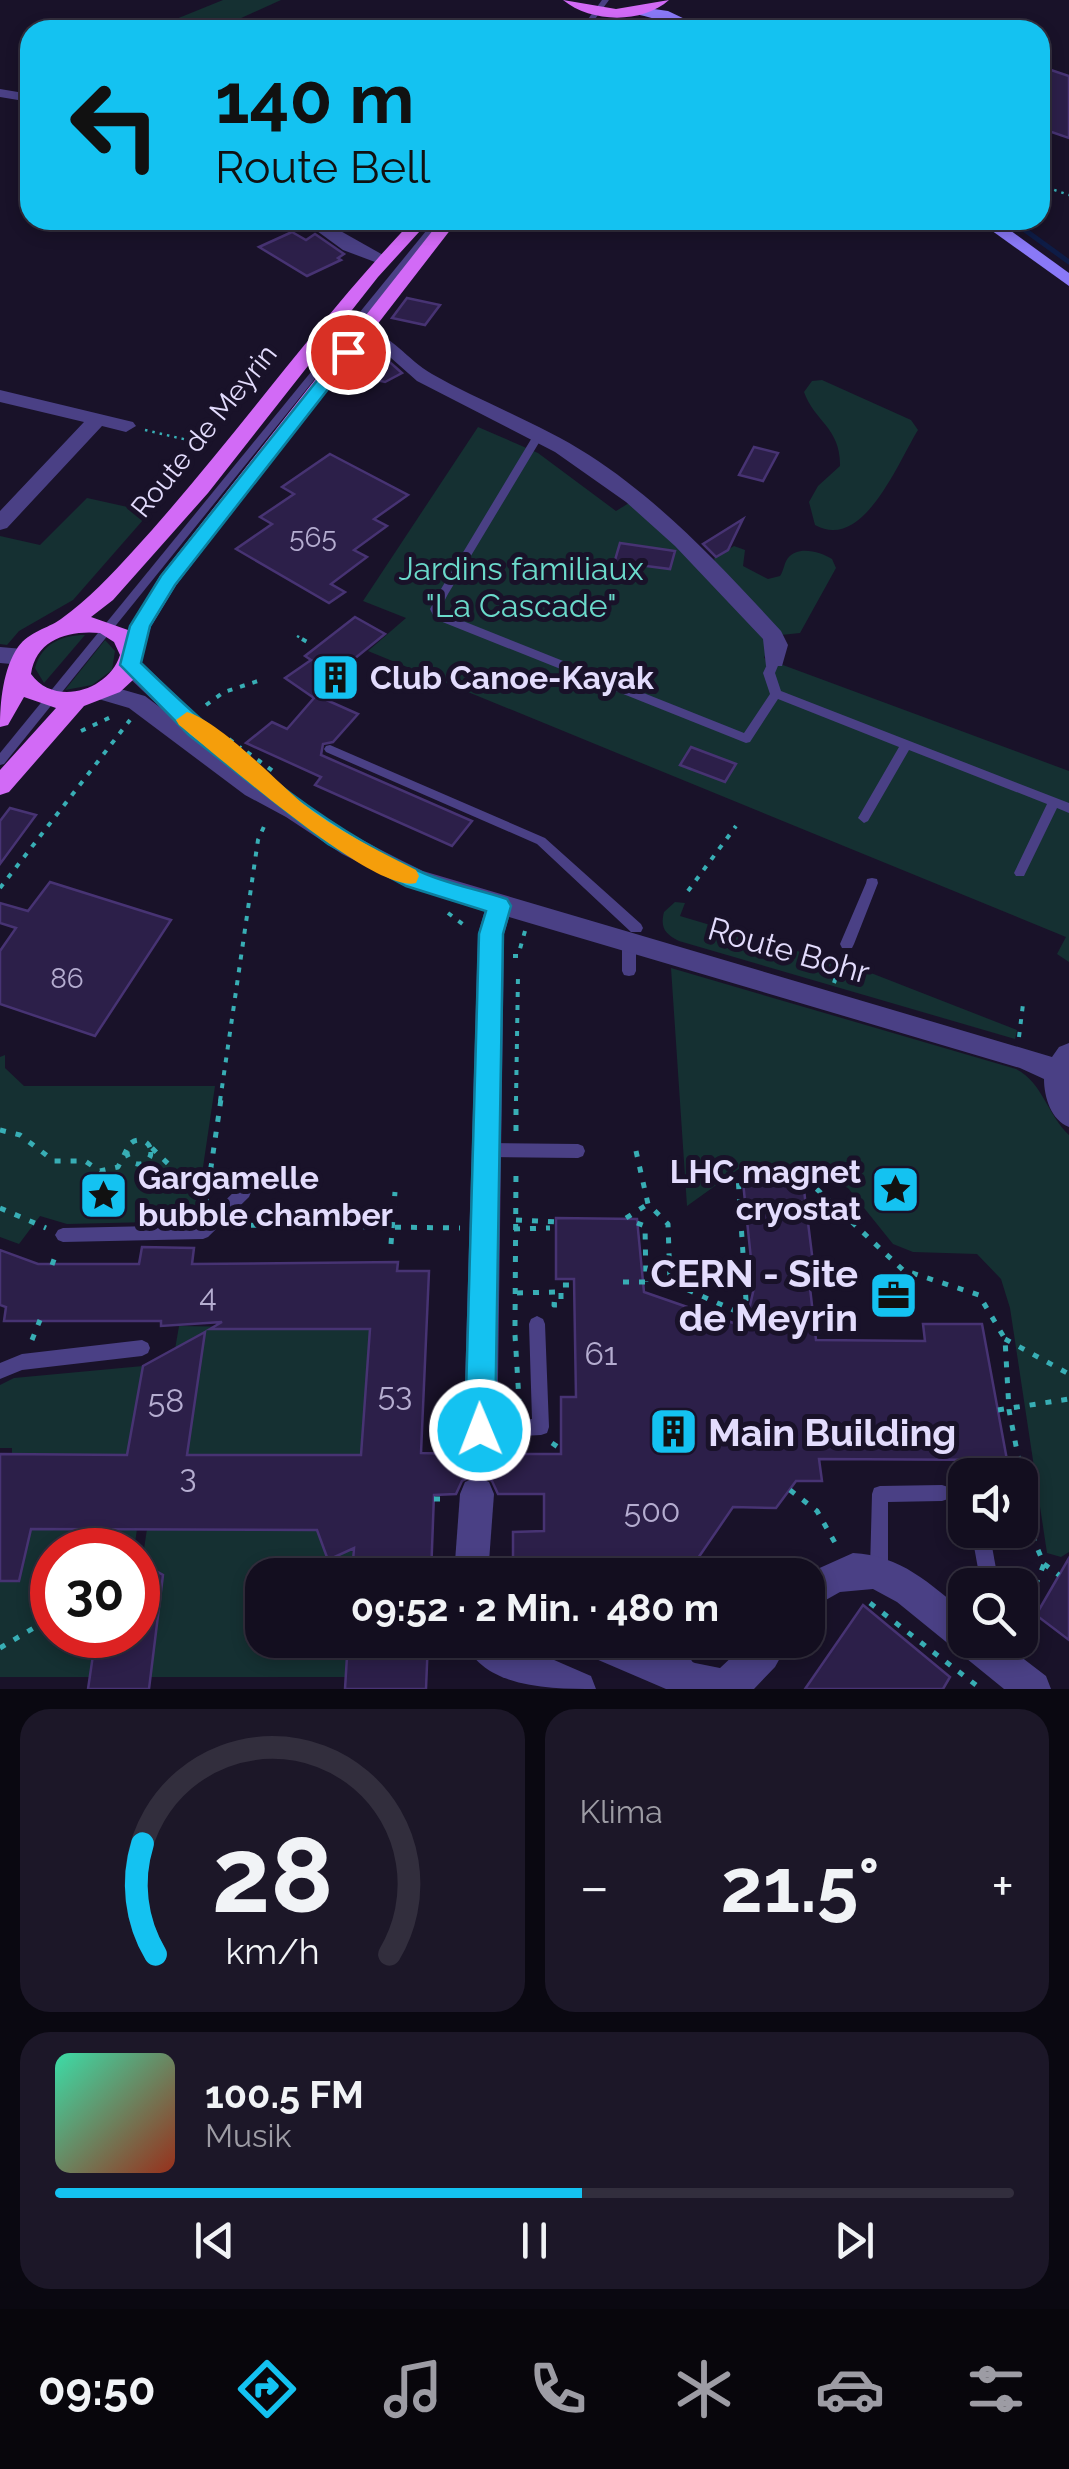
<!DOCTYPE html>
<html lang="de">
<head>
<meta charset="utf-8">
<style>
  :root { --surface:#130e1f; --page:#1c1728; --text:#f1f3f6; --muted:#9d9ca4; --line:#322e3d; --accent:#14c2f1 }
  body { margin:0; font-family:Raleway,sans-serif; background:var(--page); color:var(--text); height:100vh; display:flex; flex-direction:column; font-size:38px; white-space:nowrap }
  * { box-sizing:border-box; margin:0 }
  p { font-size:32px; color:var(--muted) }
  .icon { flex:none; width:55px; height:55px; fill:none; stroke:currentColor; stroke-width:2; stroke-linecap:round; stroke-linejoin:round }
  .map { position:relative; height:1689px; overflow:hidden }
  .sheet { display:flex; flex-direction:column; gap:20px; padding:20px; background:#0a0811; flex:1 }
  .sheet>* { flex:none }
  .guide { position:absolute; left:20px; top:20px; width:1030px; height:210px; border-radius:30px; box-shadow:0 5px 15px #0003,0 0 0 2px var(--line); background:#14c2f1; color:#111; overflow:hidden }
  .buttons { position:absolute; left:948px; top:1458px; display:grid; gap:20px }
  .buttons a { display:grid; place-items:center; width:90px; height:90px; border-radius:20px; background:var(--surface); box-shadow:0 5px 15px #0003,0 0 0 2px var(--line); font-size:50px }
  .speed { position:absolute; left:30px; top:1528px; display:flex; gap:20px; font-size:50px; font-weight:700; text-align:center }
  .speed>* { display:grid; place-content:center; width:130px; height:130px; border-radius:50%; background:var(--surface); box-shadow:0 5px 15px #0003,0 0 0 2px var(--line); line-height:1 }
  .speed .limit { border:15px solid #d22; background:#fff; color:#111 }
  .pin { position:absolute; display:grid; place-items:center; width:85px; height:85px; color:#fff; margin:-42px; border:5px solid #fff; border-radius:50%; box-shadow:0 2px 10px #0007 }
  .me { position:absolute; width:110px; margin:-55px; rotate:359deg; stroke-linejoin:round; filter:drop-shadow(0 0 8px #0008) }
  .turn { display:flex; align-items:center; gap:35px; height:210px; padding:0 30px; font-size:45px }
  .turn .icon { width:130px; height:130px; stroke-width:2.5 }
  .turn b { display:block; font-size:70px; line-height:85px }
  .big { font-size:75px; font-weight:700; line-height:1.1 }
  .sheet .widget { flex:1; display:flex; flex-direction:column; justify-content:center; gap:15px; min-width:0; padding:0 35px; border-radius:30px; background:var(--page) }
  .sheet .dial { align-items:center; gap:0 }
  .dial svg { height:260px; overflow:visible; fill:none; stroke:var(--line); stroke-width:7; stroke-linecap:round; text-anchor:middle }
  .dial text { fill:var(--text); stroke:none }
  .song { display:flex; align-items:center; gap:30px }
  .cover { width:120px; height:120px; border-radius:15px; background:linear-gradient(135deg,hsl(160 70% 55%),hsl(10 70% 35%)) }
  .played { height:10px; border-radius:5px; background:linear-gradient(90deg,var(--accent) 55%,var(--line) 55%) }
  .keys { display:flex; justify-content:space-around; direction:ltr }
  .heat { display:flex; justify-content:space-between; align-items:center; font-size:55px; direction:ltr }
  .sheet .tiles { flex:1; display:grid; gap:20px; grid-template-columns:1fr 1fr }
  .widget:last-child { grid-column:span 2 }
  .trip { position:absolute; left:245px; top:1558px; width:580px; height:100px; border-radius:30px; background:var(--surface); box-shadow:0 5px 15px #0003,0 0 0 2px var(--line); font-weight:700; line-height:100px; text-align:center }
  .tab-bar { display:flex; height:160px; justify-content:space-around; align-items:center; background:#08060c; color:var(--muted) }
  .tab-bar .icon { width:70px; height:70px }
  .tab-bar .selected { color:var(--accent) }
  .tab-bar b { font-size:45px; color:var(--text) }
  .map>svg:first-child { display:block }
  .green { fill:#153032 }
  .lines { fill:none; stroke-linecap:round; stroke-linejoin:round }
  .stream { stroke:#0e1c46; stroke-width:5 }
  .building { fill:#2c1f49; stroke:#473373; stroke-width:2.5 }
  .path-far2 { stroke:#38aeb5; stroke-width:2.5; stroke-dasharray:2.5 5; stroke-linecap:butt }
  .path-far1 { stroke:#38aeb5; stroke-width:4; stroke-dasharray:5 8; stroke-linecap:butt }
  .path { stroke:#38aeb5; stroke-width:5; stroke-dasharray:6 10; stroke-linecap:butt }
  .service { fill:#4a4085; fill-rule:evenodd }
  .minor { fill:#4a4085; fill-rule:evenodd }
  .secondary { fill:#8a79f7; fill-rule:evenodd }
  .primary { fill:#d26af6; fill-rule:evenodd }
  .route { fill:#14c2f1; stroke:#0d7e9d; stroke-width:2.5 }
  .slow { fill:#f59e0b }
  .labels { text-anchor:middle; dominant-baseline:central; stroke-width:10; stroke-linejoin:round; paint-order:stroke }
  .far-street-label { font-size:28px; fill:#e3dcfd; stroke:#191229 }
  .number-label { font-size:28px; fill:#b5add0 }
  .park-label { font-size:32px; fill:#6bdacb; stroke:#191229 }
  .poi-label { font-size:32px; font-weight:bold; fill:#e3dcfd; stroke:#191229; text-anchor:start }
  .street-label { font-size:32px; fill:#e3dcfd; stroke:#191229 }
  .near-number-label { font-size:32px; fill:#b5add0 }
  .near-poi-label { font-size:38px; font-weight:bold; fill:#e3dcfd; stroke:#191229; text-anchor:end }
</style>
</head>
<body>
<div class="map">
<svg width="1069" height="1689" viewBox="0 0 1069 1689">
  <rect width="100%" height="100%" fill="#191229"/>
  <g class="green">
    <path d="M223,0H281L215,30H149Z"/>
    <path d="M822,380L911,420L918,430C897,464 863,552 815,525L809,502L818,486L840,466C841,428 814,421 804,392L812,381Z"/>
    <path d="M478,427L538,453L616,511L629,503L682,546L771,642L764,658L1069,771V962L1057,954L1066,937L368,651L406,618L363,601Z"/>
    <path d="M87,498L150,512L73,600L19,631L7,645L0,644V536L40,545Z"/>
    <path d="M734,546L745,550L743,566L768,579L780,576C784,570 784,563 788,558C798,545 821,552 832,559L836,568L800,633L781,635L715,562L714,558Z"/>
    <path d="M85,635L44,683L35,668C41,644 62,635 85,635Z"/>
    <path d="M105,640L115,651L112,670L92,685L65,690Z"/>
    <path d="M675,902L685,903L680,916L871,973L1017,1030L1015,1039L679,941C665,934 660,928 664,912Z"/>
    <path d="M671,968L1016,1069C1043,1083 1047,1114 1069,1135V1552L1061,1557L1047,1553L1010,1308L1001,1279L977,1254L913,1252L893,1244L848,1188L808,1170L740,1168L687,1206Z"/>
    <path d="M5,1055V1068L24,1086H215L195,1221L67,1224L40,1216L19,1244L0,1237V1057Z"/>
    <path d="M179,1326L378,1329L369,1455H171L173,1361Z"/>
    <path d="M143,1366L131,1433L140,1438L137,1455L12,1454V1448H0V1385L14,1378Z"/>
    <path d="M0,1529H137L134,1550H52V1635H96L101,1677H0Z"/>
    <path d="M147,1529L344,1530L353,1554L352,1575H262V1640H348L347,1654L355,1658L354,1677H137L154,1649L163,1576L152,1569H141Z"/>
  </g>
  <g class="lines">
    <path class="stream" d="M1011,220L1069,262"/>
  </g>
  <g class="building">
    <path d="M1048,69L1069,76V138L1040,128V75Z"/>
    <path d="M292,232L306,240L315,234L344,254L338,258L341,260L307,276L259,247Z"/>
    <path d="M407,298L440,305L425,325L392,318Z"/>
    <path d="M363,357H384L402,373L385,382L350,374Z"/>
    <path d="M754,447L778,453L763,481L739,475Z"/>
    <path d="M330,454L408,495L374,519L387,526L354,550L367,557L331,584L345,592L329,603L236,549L272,524L260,517L294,494L282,487Z"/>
    <path d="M743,519L728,550L716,557L703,544Z"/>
    <path d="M620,543L675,551L670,569L639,565L637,570L613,567Z"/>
    <path d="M355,617L385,634L338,672L345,674L322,698L358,714L333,742L323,744L321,755L472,821L452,846L315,785L321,777L246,743L272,722L287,729L314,698L285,678L311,660L305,656Z"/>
    <path d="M691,747L736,764L725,782L680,765Z"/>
    <path d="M10,808L36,815L0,864V821Z"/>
    <path d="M50,882L171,920L95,1036L0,1004V951L16,928L0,923V903L28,911Z"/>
    <path d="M743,1182H803L816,1287L810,1288L816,1340L925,1341L923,1324H982L1007,1460L819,1459L822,1481H796L776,1508L733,1507L694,1564V1575H561V1571L513,1570V1532L544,1531V1494H498L492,1481L481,1474L495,1467L501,1454H561V1397H576L574,1279H556V1218L637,1219L644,1292L745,1327L754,1288Z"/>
    <path d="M142,1247L194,1248L192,1264L398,1262L397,1271H429L421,1453L459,1454L465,1467L476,1474L462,1481L456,1494L434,1495L431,1575H352L354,1548L328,1560L317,1530L31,1529L19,1581H0V1454L127,1455L143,1366L205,1332L187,1455H361L370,1329H210L222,1322L161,1326V1321H4L6,1307L0,1305V1250L38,1264H139Z"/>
    <path d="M1069,1558V1640L1036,1615Z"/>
    <path d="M138,1561L163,1575L149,1689H88L96,1635H138Z"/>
    <path d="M863,1605L950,1677L943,1689H805Z"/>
    <path d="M348,1640H428L426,1689H345Z"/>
  </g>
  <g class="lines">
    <g class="path-far2">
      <path d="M1040,185L1069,195"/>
      <path d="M145,430L209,445"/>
      <path d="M297,636L306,641"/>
    </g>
    <g class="path-far1">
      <path d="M302,639L313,645"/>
      <path d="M206,705L224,692L261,680"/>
      <path d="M81,731L113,716"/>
      <path d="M229,739L241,748"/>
      <path d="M247,752L273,771"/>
      <path d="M0,888L130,720"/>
      <path d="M688,891L736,826"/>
      <path d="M448,913L468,928"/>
      <path d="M513,956H518L525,931"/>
      <path d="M834,983L842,959"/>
      <path d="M1019,1037L1023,1004"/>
      <path d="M220,1101L258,840L266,822"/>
      <path d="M516,1101L518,975"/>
    </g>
    <g class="path">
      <path d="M0,1130L20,1135L54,1161H85L100,1171L118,1167L128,1147"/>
      <path d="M516,1131V1099"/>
      <circle cx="139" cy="1152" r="12"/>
      <path d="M152,1148L205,1200"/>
      <path d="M636,1151L648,1204L668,1224L670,1282L747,1316L738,1176L805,1178L903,1270L979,1295L1005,1339L1009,1410L1035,1543L1044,1564L1020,1623"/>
      <path d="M206,1201L221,1099"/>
      <path d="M0,1208L46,1228"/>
      <path d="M626,1218L648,1204"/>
      <path d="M516,1220L557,1222"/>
      <path d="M637,1223L645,1226L646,1282"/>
      <path d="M235,1225L460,1228"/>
      <path d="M514,1229L550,1228"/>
      <path d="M391,1244L395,1192"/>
      <path d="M52,1265L57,1251"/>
      <path d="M623,1282H669"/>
      <path d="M517,1293L555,1292L554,1305H561V1285H574"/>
      <path d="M515,1326L516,1170"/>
      <path d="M515,1335L519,1400"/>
      <path d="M1005,1339L1069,1374"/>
      <path d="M32,1340L40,1320"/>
      <path d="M998,1410L1069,1399"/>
      <path d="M552,1443L558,1447L561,1444"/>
      <path d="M443,1453L444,1410L455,1409"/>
      <path d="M790,1490L817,1511L838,1548"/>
      <path d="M434,1499H448"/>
      <path d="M129,1550L134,1547"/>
      <path d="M1044,1564L1059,1575"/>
      <path d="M870,1603L981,1689"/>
      <path d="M0,1648L52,1617"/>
      <path d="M427,1648L454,1646"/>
    </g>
    <g class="service">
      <path d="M602,0H609L587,30H580Z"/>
      <path d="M435,220H443L4,764L0,765V753Z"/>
      <path d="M538,433L543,436L448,594L440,609L443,613L744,733L770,694L763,673L770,658H778L780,661L775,673L781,691L1069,803V813L1057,808L1024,876H1016L1014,873L1047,804L909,750L868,821L864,823L858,818L899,747L778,699L750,742L746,743L435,619L430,609L438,594L533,436Z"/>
      <path d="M330,745L545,838L641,924L643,928L641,932H631L537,844L326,752L324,749L326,746Z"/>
      <path d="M872,878L877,879L878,883L854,944L852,948H842L840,944L866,883L867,879Z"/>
      <path d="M629,934L634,935L636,939V971L634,975L629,976L624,975L622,971V939L624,935Z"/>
      <path d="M487,1143L578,1144L583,1146L585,1151L583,1156L578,1158L487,1157L482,1155L480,1150L482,1145Z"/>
      <path d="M244,1185L249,1187L251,1192L249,1197L208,1237L203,1239L63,1242L58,1240L55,1235L58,1230L63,1228L200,1225L239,1187Z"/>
      <path d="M537,1316L543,1319L545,1324L549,1427L547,1433L541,1435L482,1438L476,1436L474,1430L476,1424L482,1422L532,1419L529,1324L531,1319Z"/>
      <path d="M142,1340L148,1343L150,1348L148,1353L142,1356L22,1370L0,1379V1363L22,1354Z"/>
      <path d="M942,1485L948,1487L950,1493L948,1499L942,1501L888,1502V1570L885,1576L879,1579L873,1576L870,1570L872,1494L874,1488L880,1486Z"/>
      <path d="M971,1530H989L999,1585H981Z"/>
      <path d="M646,1640H673L692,1661L695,1667L692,1673L686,1676C671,1670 664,1653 649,1646Z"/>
    </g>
    <g class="minor">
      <path d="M0,89L30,94V102L0,97Z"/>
      <path d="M302,220H321L392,260L383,265L343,250Z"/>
      <path d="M363,328C393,335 406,359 432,374C483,403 539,423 589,455C662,502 722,567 781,631L788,645L782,666H766L763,639L675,546L626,502L555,452L417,381L382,350L354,333Z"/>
      <path d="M0,390L133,422L136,426L126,432L102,426L7,528L0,530V511L84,422L0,402Z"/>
      <path d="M0,647L23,649L34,657L23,665L0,663Z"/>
      <path d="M130,657L138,659L214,731L218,737L210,744C277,793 349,835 423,871L1052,1057L1059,1047L1069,1043V1127C1051,1120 1044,1097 1044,1079L1020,1068L509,917L504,934L497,1454L492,1466L480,1471L468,1466L463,1454L478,934L485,910L406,886L342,854L286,817L245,795L129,708L95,698L92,692L103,684L145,696L161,708L122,671L119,665L122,659Z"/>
      <path d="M477,1477L489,1482L494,1494L488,1575H454L460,1494L465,1482Z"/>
      <path d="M853,1553C900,1555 931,1584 965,1613V1640H999L1046,1676L1051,1689H1004L897,1602L873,1589L840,1592L808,1610V1575H804Z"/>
      <path d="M463,1640H508L591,1676L596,1689C550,1689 484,1689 463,1640Z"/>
      <path d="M577,1640H636L695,1663L720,1668L750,1640H790L775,1667L754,1689H666L582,1653Z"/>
    </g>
    <g class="secondary">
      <path d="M640,7L668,11L708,30C683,30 660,19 635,14V8Z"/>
      <path d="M977,220H996L1069,273V286Z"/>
    </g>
    <g class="primary">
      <path d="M563,0L616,9L669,0C642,24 591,23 563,0Z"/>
      <path d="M413,220H430L378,277L208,493L113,600L91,617L128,630L160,576L441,220H458L176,585L151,626L134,679L120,692L84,706L9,792L0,795V770L56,708L24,697L8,725L0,727C0,702 3,669 18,647C30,631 47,629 61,619C89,599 111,575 133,551C231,444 313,325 413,220ZM100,633L114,642L120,655C109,691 54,707 31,674C36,639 69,630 100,633Z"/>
    </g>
  </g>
  <path class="route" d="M343,348L357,352L175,585L150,626L141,663C223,743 314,822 419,871C446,884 478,889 507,899L511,906L503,934L495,1430L490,1441L480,1445L469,1441L465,1430L479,934L486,911L406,886L328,844L189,735L120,665L130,626L161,576Z"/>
  <path class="slow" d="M187,712C220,722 274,779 302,803C336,830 377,850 416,870L419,876L416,883C375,895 216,754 179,725L176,720Z"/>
  <defs>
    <symbol id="building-square" viewBox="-11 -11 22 22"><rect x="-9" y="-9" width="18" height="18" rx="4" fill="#14c2f1" stroke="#191229"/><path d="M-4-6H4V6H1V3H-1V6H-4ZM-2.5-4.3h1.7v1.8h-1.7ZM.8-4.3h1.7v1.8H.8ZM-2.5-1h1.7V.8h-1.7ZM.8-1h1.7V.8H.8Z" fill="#111"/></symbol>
    <symbol id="sight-square" viewBox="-11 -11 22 22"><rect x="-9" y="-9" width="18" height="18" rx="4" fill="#14c2f1" stroke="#191229"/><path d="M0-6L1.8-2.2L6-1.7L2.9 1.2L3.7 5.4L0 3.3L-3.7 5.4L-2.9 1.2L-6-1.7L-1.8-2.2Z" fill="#111"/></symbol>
    <symbol id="office-square" viewBox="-11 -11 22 22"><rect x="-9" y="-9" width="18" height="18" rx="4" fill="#14c2f1" stroke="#191229"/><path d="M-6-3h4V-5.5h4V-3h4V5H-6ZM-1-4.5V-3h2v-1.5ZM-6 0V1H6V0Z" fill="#111"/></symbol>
  </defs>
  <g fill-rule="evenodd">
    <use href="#building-square" x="308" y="650" width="55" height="55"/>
    <use href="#sight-square" x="868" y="1162" width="55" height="55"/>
    <use href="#sight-square" x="76" y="1168" width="55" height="55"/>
    <use href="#office-square" x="866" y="1268" width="55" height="55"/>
    <use href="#building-square" x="646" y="1404" width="55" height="55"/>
  </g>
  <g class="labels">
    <g class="far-street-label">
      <text transform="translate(204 431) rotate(-51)">Route de Meyrin</text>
    </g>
    <g class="number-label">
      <text x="313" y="537">565</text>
      <text x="67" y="978">86</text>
    </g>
    <g class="park-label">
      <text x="521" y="568">Jardins familiaux<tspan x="521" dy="37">"La Cascade"</tspan></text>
    </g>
    <g class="poi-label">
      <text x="370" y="677">Club Canoe-Kayak</text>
      <text x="861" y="1171" text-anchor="end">LHC magnet<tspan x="861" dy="37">cryostat</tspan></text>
      <text x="138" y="1177">Gargamelle<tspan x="138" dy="37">bubble chamber</tspan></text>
    </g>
    <g class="street-label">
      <text transform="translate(789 950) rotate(16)">Route Bohr</text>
    </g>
    <g class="near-number-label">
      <text x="208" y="1295">4</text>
      <text x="601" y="1353">61</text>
      <text x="395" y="1393">53</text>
      <text x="166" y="1400">58</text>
      <text x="188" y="1475">3</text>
      <text x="652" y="1510">500</text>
    </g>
    <g class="near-poi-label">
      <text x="858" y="1273">CERN - Site<tspan x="858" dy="44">de Meyrin</tspan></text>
      <text x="708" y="1432" text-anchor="start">Main Building</text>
    </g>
  </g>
</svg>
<div class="buttons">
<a><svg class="icon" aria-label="sound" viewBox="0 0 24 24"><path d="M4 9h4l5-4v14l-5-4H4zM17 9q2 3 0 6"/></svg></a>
<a><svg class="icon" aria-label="search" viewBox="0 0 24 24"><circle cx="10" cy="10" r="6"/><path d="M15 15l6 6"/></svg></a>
</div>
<div class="speed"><div class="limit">30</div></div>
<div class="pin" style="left:348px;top:352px;background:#d93025"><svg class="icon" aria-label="arrive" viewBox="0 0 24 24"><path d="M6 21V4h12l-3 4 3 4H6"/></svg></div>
<svg class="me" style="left:480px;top:1430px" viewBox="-20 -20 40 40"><circle r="17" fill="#14c2f1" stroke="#fff" stroke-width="3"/><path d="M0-11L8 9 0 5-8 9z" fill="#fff"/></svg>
<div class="trip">09:52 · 2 Min. · 480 m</div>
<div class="guide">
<div class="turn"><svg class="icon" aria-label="left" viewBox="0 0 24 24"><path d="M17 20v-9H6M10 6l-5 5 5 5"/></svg><div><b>140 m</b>Route Bell</div></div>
</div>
</div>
<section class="sheet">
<div class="tiles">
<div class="widget dial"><svg viewBox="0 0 100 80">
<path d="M14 69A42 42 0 1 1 86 69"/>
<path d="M14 69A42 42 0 0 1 10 35" stroke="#14c2f1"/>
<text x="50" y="56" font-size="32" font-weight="700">28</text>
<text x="50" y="72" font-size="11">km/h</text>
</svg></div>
<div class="widget"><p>Klima</p>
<div class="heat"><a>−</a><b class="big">21.5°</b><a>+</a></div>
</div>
<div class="widget">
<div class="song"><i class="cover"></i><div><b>100.5 FM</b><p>Musik</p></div></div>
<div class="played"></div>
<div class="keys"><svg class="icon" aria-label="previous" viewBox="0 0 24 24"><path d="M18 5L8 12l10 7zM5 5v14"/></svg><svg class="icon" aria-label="pause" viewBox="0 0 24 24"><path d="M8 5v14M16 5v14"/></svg><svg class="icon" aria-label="next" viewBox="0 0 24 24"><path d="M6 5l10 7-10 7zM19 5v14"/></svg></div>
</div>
</div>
</section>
<nav class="tab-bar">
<b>09:50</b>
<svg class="icon selected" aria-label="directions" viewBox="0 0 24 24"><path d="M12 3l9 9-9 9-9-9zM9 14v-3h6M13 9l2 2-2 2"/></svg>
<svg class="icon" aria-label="music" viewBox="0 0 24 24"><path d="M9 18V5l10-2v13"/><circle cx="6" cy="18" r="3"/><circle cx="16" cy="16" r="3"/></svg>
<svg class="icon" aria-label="phone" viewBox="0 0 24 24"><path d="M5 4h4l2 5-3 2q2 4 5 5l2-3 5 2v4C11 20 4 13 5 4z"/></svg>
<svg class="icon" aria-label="climate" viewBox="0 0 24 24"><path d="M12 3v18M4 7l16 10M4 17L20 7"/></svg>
<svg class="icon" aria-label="car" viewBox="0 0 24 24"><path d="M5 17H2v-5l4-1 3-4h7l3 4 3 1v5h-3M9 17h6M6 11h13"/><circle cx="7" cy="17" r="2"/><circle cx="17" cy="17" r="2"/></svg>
<svg class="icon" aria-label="filters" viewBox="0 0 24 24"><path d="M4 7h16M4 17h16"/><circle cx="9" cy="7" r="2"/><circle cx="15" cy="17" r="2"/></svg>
</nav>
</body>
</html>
